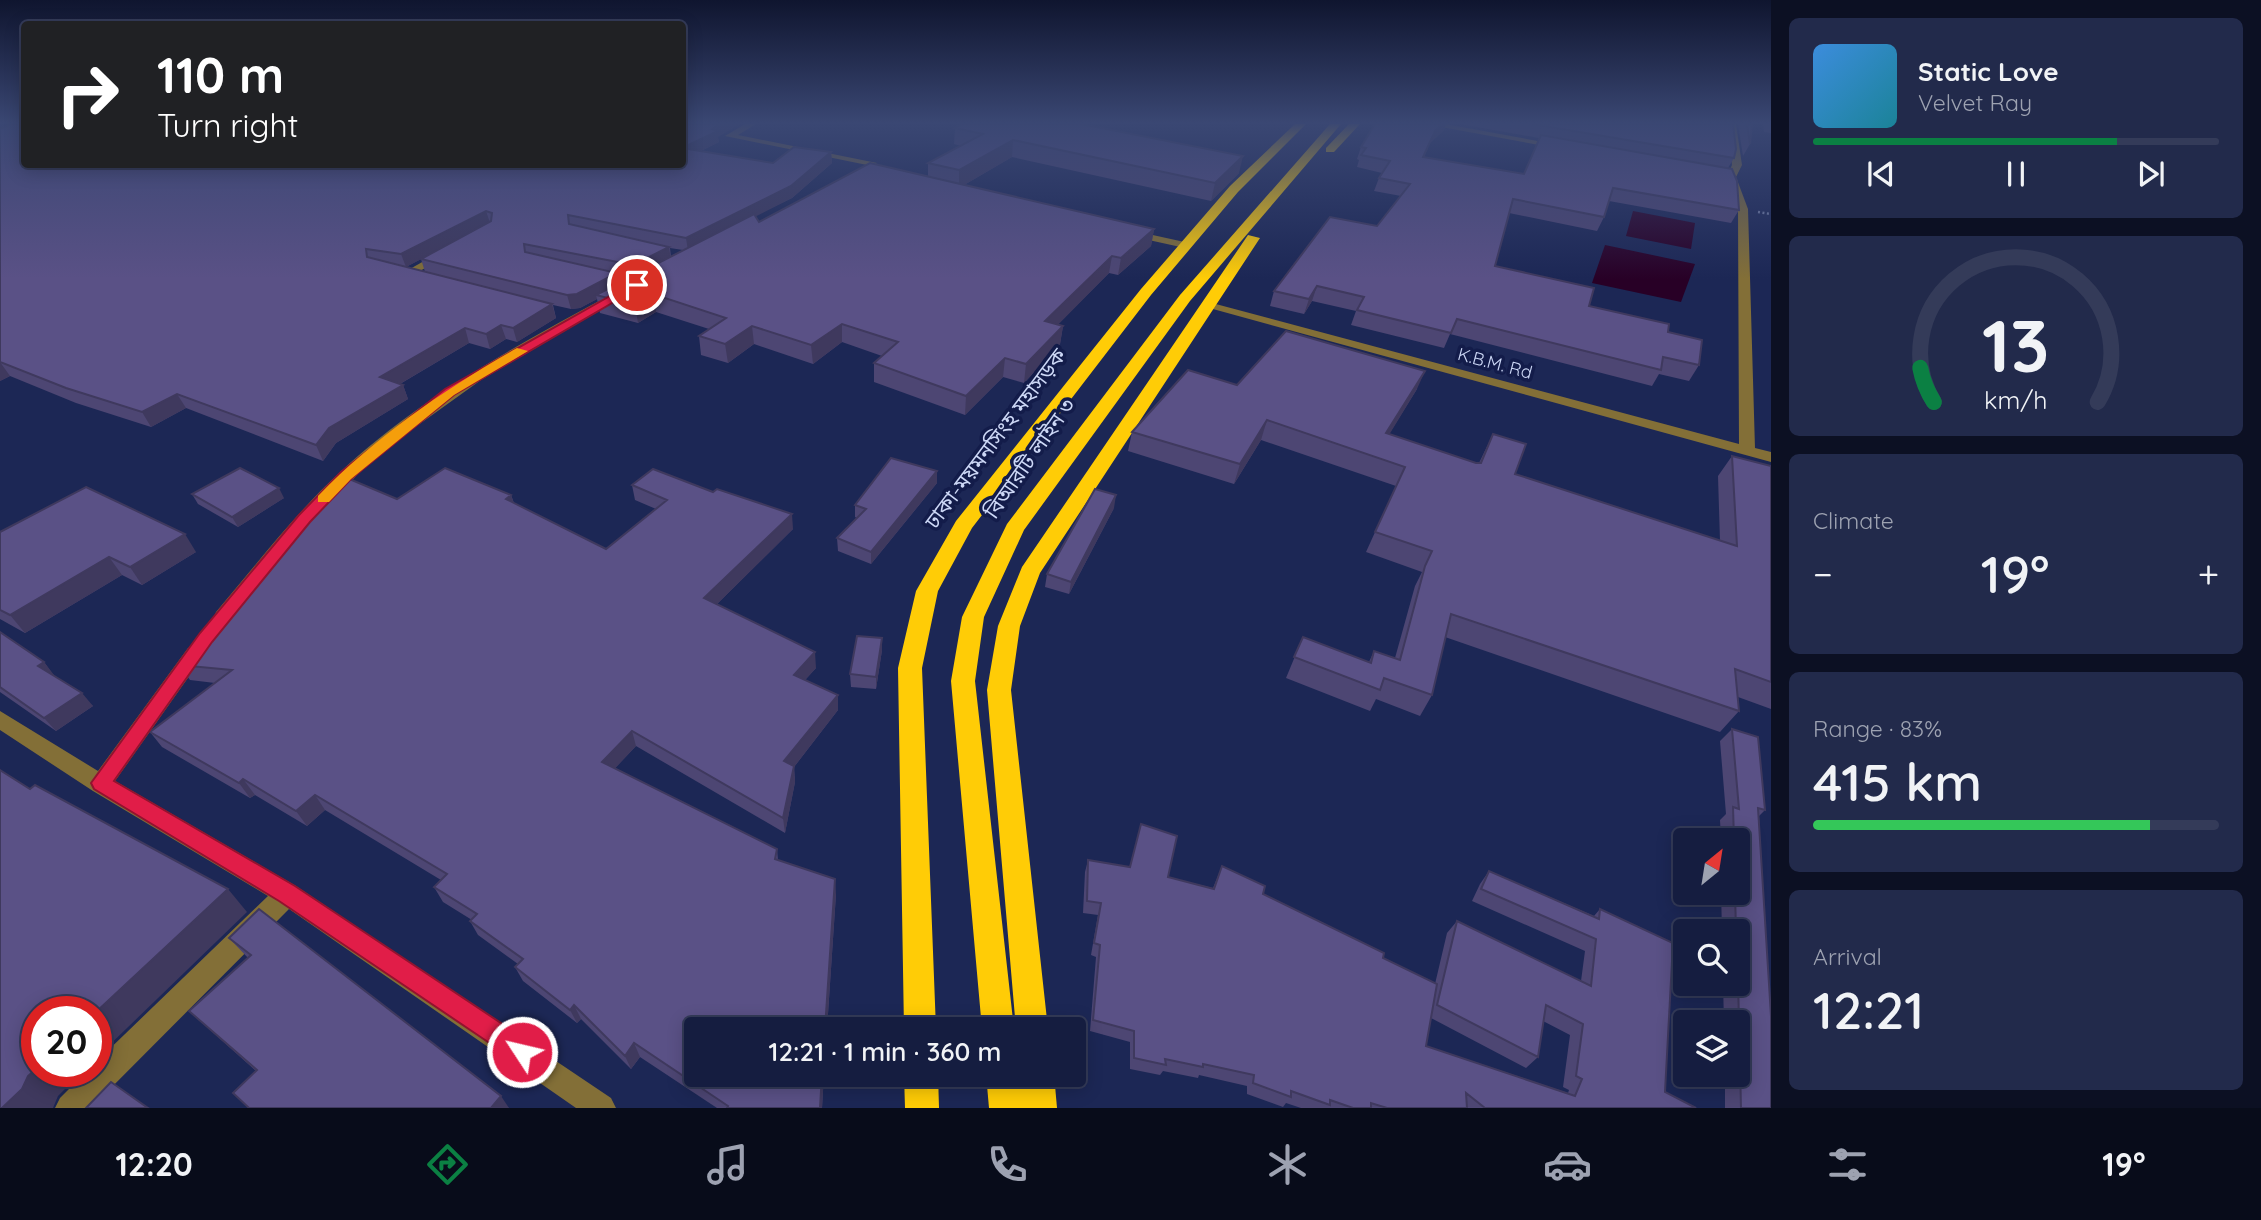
<!DOCTYPE html>
<html lang="en">
<head>
<meta charset="utf-8">
<style>
  :root { --surface:#151d40; --page:#222a4b; --text:#f1f3f6; --muted:#9da2b1; --line:#343b59; --accent:#0b8043 }
  body { margin:0; font-family:Quicksand,"Noto Sans Bengali",sans-serif; background:var(--page); color:var(--text); height:100vh; display:flex; flex-direction:column; font-size:26px; white-space:nowrap }
  * { box-sizing:border-box; margin:0 }
  p { font-size:23px; color:var(--muted) }
  .icon { flex:none; width:38px; height:38px; fill:none; stroke:currentColor; stroke-width:2; stroke-linecap:round; stroke-linejoin:round }
  .map { position:relative; flex:1; overflow:hidden }
  .drawer { display:flex; flex-direction:column; gap:18px; padding:18px; background:#0c1023; width:490px }
  .drawer>* { flex:none }
  .guide { position:absolute; left:21px; top:21px; width:665px; height:147px; border-radius:7px; box-shadow:0 4px 18px #0003,0 0 0 2px var(--line); background:#202124; color:#fff; overflow:hidden }
  .needle { width:46px; rotate:30deg }
  .buttons { position:absolute; left:1673px; top:828px; display:grid; gap:14px }
  .buttons a { display:grid; place-items:center; width:77px; height:77px; border-radius:7px; background:var(--surface); box-shadow:0 4px 18px #0003,0 0 0 2px var(--line); font-size:35px }
  .speed { position:absolute; left:21px; top:996px; display:flex; gap:14px; font-size:35px; font-weight:700; text-align:center }
  .speed>* { display:grid; place-content:center; width:91px; height:91px; border-radius:50%; background:var(--surface); box-shadow:0 4px 18px #0003,0 0 0 2px var(--line); line-height:1 }
  .speed .limit { border:10px solid #d22; background:#fff; color:#111 }
  .pin { position:absolute; display:grid; place-items:center; width:60px; height:60px; color:#fff; margin:-30px; border:4px solid #fff; border-radius:50%; box-shadow:0 2px 7px #0007 }
  .me { position:absolute; width:77px; margin:-38px; rotate:305deg; stroke-linejoin:round; filter:drop-shadow(0 0 5px #0008) }
  .turn { display:flex; align-items:center; gap:24px; height:147px; padding:0 21px; font-size:32px }
  .turn .icon { width:91px; height:91px; stroke-width:2.5 }
  .turn b { display:block; font-size:49px; line-height:60px }
  .big { font-size:52px; font-weight:600; line-height:1.1 }
  .drawer .card { flex:1; display:flex; flex-direction:column; justify-content:center; gap:10px; min-width:0; padding:0 24px; border-radius:10px; background:var(--page) }
  .drawer .dial { align-items:center; gap:0 }
  .dial svg { height:182px; overflow:visible; fill:none; stroke:var(--line); stroke-width:7; stroke-linecap:round; text-anchor:middle }
  .dial text { fill:var(--text); stroke:none }
  .song { display:flex; align-items:center; gap:21px }
  .cover { width:84px; height:84px; border-radius:10px; background:linear-gradient(135deg,hsl(210 70% 55%),hsl(190 70% 35%)) }
  .played { height:7px; border-radius:4px; background:linear-gradient(90deg,var(--accent) 75%,var(--line) 75%) }
  .keys { display:flex; justify-content:space-around; direction:ltr }
  .heat { display:flex; justify-content:space-between; align-items:center; font-size:38px; direction:ltr }
  .charge { height:10px; border-radius:5px; background:linear-gradient(90deg,#34c759 83%,var(--line) 0) }
  .trip { position:absolute; left:684px; top:1017px; width:402px; height:70px; border-radius:7px; background:var(--surface); box-shadow:0 4px 18px #0003,0 0 0 2px var(--line); font-weight:600; line-height:70px; text-align:center }
  .dock { display:flex; height:112px; justify-content:space-around; align-items:center; background:#080c1a; color:var(--muted) }
  .dock .icon { width:49px; height:49px }
  .dock .selected { color:var(--accent) }
  .dock b { font-size:32px; color:var(--text) }
  main { display:flex; flex:1; min-height:0 }
  .map>svg:first-child { display:block }
  .water { fill:#280026 }
  .lines { fill:none; stroke-linecap:round; stroke-linejoin:round }
  .path { stroke:#7681a7; stroke-width:2.5; stroke-dasharray:2 2.5; stroke-linecap:butt }
  .minor { fill:#836f37; fill-rule:evenodd }
  .highway { fill:#ffcc06; fill-rule:evenodd }
  .wall { fill:#4d4673; fill-rule:evenodd }
  .shaded-wall { fill:#3f395e }
  .building { fill:#5a5186; stroke:#3f395e; stroke-width:2 }
  .route { fill:#e11d48; stroke:#92132f; stroke-width:2 }
  .slow { fill:#f59e0b }
  .labels { text-anchor:middle; dominant-baseline:central; stroke-width:7; stroke-linejoin:round; paint-order:stroke }
  .far-street-label { font-size:18px; fill:#cdd8f6; stroke:#131c4a }
  .street-label { font-size:21px; fill:#cdd8f6; stroke:#131c4a }
</style>
</head>
<body>
<main>
<div class="map">
<svg width="1771" height="1108" viewBox="0 0 1771 1108">
  <rect width="100%" height="100%" fill="#1c2755"/>
  <g class="water">
    <path d="M1633,211L1695,223L1691,249L1626,236Z"/>
    <path d="M1605,245L1695,264L1681,302L1592,283Z"/>
  </g>
  <g class="lines">
    <path class="path" d="M1758,212L1771,214"/>
    <g class="minor">
      <path d="M745,124H756L738,135L877,163L872,166L725,136Z"/>
      <path d="M1425,124H1445L1565,146L1561,149Z"/>
      <path d="M1728,124H1736L1742,165L1736,177L1748,209L1755,448L1771,452V462L1202,306L1212,303L1739,444L1738,209L1727,179L1711,174L1716,171L1728,174L1732,165Z"/>
      <path d="M1130,230L1189,243L1191,245L1185,248L1126,235V231Z"/>
      <path d="M440,252L450,254L411,276L401,274Z"/>
      <path d="M614,293L624,296L481,380L382,451L319,512L230,622H216L214,617L216,612C256,565 294,515 339,473C419,398 517,345 614,293Z"/>
      <path d="M195,646L202,648L205,653L202,658L115,781L296,886L611,1098L616,1108H576L289,909L91,1108H55L60,1098L87,1071H96V1062L268,896L93,791L0,730V711L98,771L188,648Z"/>
    </g>
    <g class="highway">
      <path d="M1295,124H1306L1238,192L1151,295L972,528L938,591L922,668L936,1029H904L898,668L916,591L956,521L1141,289L1230,186Z"/>
      <path d="M1330,124H1341L1190,301L1024,530L984,617L975,681L1014,1029H982L951,681L962,617L1007,524L1180,295Z"/>
      <path d="M1349,124H1360L1334,152H1326V148Z"/>
      <path d="M1248,235L1260,238L1040,573L1020,626L1011,690L1048,1029H1016L987,690L998,626L1022,567Z"/>
      <path d="M904,1074H938L939,1108H905Z"/>
      <path d="M986,1074H1054L1057,1108H989Z"/>
    </g>
  </g>
  <g class="wall">
    <path d="M1375,124H1446L1444,130L1430,143L1424,157L1524,174L1539,138L1460,124H1733L1734,158L1728,168L1739,210L1731,223L1609,201L1604,217L1597,231L1509,213L1495,266L1589,306L1668,332L1699,365L1689,381L1659,374L1652,386L1450,334L1444,348L1351,325L1356,311L1312,301L1304,314L1270,306L1274,291L1377,226L1401,196L1374,191L1379,178L1382,173L1357,167L1359,160L1357,159L1361,147Z"/>
    <path d="M1738,124H1752L1750,144L1743,156Z"/>
    <path d="M1763,124H1771V133L1764,132Z"/>
    <path d="M955,128L1239,173L1211,201L1012,157L964,185L1154,229L1151,246L1118,275L1109,273L1058,324L1063,326L1060,344L1024,383L1003,377L965,415L874,382V363L882,356L842,342L813,364L754,344L728,363L701,355L699,336L709,329L656,312L638,323L600,313L597,299L580,308L571,309L553,305L556,318L517,342L506,339L490,349L469,343L400,384L403,385L408,399L336,443L323,461L186,408L151,427L76,403L10,376L0,381V129L718,137L719,142L701,151L773,163L831,152L832,163L792,198L755,216L759,222L928,176V163L961,146L954,144ZM670,248L683,250L671,257ZM421,259L425,272L406,267ZM617,275L631,277L619,283Z"/>
    <path d="M1237,385L1417,389L1389,434L1476,463H1479L1493,434L1515,474L1720,541L1718,476L1732,456L1771,466V709L1738,697L1739,711L1720,732L1445,637L1432,695L1420,716L1376,699L1370,711L1286,678L1303,637L1369,662L1374,651L1395,658L1415,586L1422,572L1366,552L1396,486L1261,440L1234,484L1128,451L1132,432Z"/>
    <path d="M937,471V483L871,564L838,551L837,538L857,518L855,517V505Z"/>
    <path d="M632,485L793,529L717,604L816,668L805,680L838,695V710L794,767L795,782L785,833L636,746L615,768L777,849L778,860L836,894L827,1029H696V1074H824L822,1108H717L640,1057L631,1069L581,1019L577,1023L523,981L515,967L518,964L478,935L470,921L472,920L443,902L434,887L441,880L325,810L307,826L255,795L250,798L162,747L150,732L215,683L190,680L179,665L397,499L511,495L514,503L606,549L656,509L635,500Z"/>
    <path d="M192,494L284,498L238,527L198,504Z"/>
    <path d="M1114,508L1069,594L1045,587L1047,574Z"/>
    <path d="M0,532L196,552L142,585L122,575L25,633L0,619Z"/>
    <path d="M0,632L44,662L54,676L93,706L56,731L0,692Z"/>
    <path d="M882,650L876,689L851,687L850,674Z"/>
    <path d="M1732,729L1765,810L1759,816L1771,1108H1725V1074H1738V1022H1724L1723,984H1738V931H1722L1721,892H1738V840H1721L1720,820L1726,814L1720,741Z"/>
    <path d="M1088,860L1168,877L1213,888L1222,866L1263,894L1383,958L1435,984L1447,933L1457,921L1581,981L1585,951L1472,901L1480,884L1489,871L1594,916L1600,909L1665,1092L1696,1108H1301L1286,1103L1283,1107L1247,1094V1086L1199,1075L1198,1078L1163,1071L1160,1075L1130,1069V1042L1090,1031L1096,957L1091,955L1098,915L1083,913L1085,872ZM1431,1018L1526,1068L1538,1057L1543,1021L1570,1035L1563,1087L1569,1090L1568,1093L1426,1046Z"/>
    <path d="M229,938L509,1108L256,1071L189,1011L248,958Z"/>
  </g>
  <g class="shaded-wall">
    <path d="M720,124H740L718,137L719,142L684,159L682,148Z"/>
    <path d="M1442,124H1446L1444,130L1430,143L1419,169L1435,131Z"/>
    <path d="M1013,140L1012,157L959,188V170Z"/>
    <path d="M831,152L832,163L792,198L688,251L686,238Z"/>
    <path d="M1243,156L1239,173L1211,201L1215,183Z"/>
    <path d="M486,211L490,223L406,267L401,254Z"/>
    <path d="M1154,229L1151,246L1118,275L1121,258Z"/>
    <path d="M669,247L671,260L636,278L633,265Z"/>
    <path d="M1112,256L1109,273L1043,340L1045,321Z"/>
    <path d="M617,273L620,287L596,295L597,299L580,308L571,309L567,295Z"/>
    <path d="M1317,286L1312,301L1304,314L1309,299Z"/>
    <path d="M653,294L656,312L638,323L635,305Z"/>
    <path d="M552,304L556,318L517,342L513,328Z"/>
    <path d="M842,324V342L813,364L811,345Z"/>
    <path d="M501,325L506,339L490,349L486,334Z"/>
    <path d="M752,326L754,344L728,363L725,344Z"/>
    <path d="M1063,326L1060,344L1024,383L1026,364Z"/>
    <path d="M465,328L469,343L386,392L380,377Z"/>
    <path d="M1005,358L1003,377L965,415L966,396Z"/>
    <path d="M0,362L10,376L0,381Z"/>
    <path d="M1425,371L1417,389L1378,453L1386,433Z"/>
    <path d="M403,385L408,399L336,443L323,461L316,445L329,428Z"/>
    <path d="M177,394L186,408L151,427L142,412Z"/>
    <path d="M1267,420L1261,440L1234,484L1240,464Z"/>
    <path d="M937,471V483L871,564V552Z"/>
    <path d="M279,488L284,498L238,527L232,517Z"/>
    <path d="M511,495L516,510L506,499Z"/>
    <path d="M1116,495L1114,508L1069,594L1071,582Z"/>
    <path d="M792,514L793,529L707,614L704,598Z"/>
    <path d="M185,534L196,552L142,585L130,567Z"/>
    <path d="M109,557L122,575L25,633L10,615Z"/>
    <path d="M882,638V650L876,689V677Z"/>
    <path d="M815,652L816,668L796,690L794,675Z"/>
    <path d="M44,662L54,675L49,678L38,666Z"/>
    <path d="M82,693L93,706L56,731L44,718Z"/>
    <path d="M838,695V710L794,767L795,782L785,833L783,818L784,761Z"/>
    <path d="M632,731L636,746L607,777L602,762Z"/>
    <path d="M243,779L255,795L250,798L239,783Z"/>
    <path d="M315,795L325,810L307,826L296,811Z"/>
    <path d="M835,879L836,894L827,1029H825Z"/>
    <path d="M228,889L247,912L96,1058V1012Z"/>
    <path d="M574,1005L581,1019L577,1023L570,1010Z"/>
    <path d="M634,1043L640,1057L631,1069L625,1056Z"/>
    <path d="M37,1068V1071H83L58,1096L53,1108H2L28,1076Z"/>
    <path d="M822,1074H824L822,1108H820Z"/>
    <path d="M501,1096L509,1108H491Z"/>
  </g>
  <g class="building">
    <path d="M11,124H24V164H682V148L773,163L794,147L831,152L791,186L686,238L568,215L569,224L669,247L633,265L524,244L525,252L617,273L577,294L567,295L421,259L491,221L492,213L486,211L401,254L366,249L367,257L552,304L513,328L501,325L486,334L465,328L380,377L403,385L329,428L316,445L177,394L142,412L66,388L0,362V129Z"/>
    <path d="M682,124H720L712,129L718,131L682,148Z"/>
    <path d="M962,124H1081L1243,156L1215,183L1013,140L959,170L928,163L983,134L955,128Z"/>
    <path d="M1375,124H1442L1435,131L1423,157L1524,174L1541,135L1732,169L1737,181L1739,210L1613,188L1604,217L1513,199L1495,266L1594,288L1589,306L1669,324L1668,332L1702,340L1699,365L1663,357L1661,370L1457,319L1451,333L1357,310L1364,297L1317,286L1309,299L1274,291L1330,217L1377,226L1410,184L1379,178L1390,161L1361,155L1366,148L1361,147Z"/>
    <path d="M1532,124H1733L1736,149L1734,158Z"/>
    <path d="M1747,124H1752L1750,144Z"/>
    <path d="M870,163L1154,229L1121,258L1112,256L1045,321L1063,326L1026,364L1005,358L966,396L874,363L898,342L842,324L811,345L752,326L725,344L699,336L726,318L653,294L635,305L596,295L754,214L759,222Z"/>
    <path d="M1286,331L1425,371L1386,433L1476,463H1481L1493,434L1526,444L1515,474L1737,546L1732,456L1771,466V682L1735,669L1739,711L1451,614L1432,695L1384,678L1380,690L1294,657L1303,637L1371,663L1374,651L1400,660L1425,566L1432,551L1375,532L1405,467L1267,420L1240,464L1132,432L1188,370L1237,385Z"/>
    <path d="M891,458L937,471L871,552L837,538L866,509L855,505Z"/>
    <path d="M240,468L279,488L232,517L192,494Z"/>
    <path d="M445,468L511,495L506,499L606,549L667,500L632,485L653,469L713,492L717,489L792,514L704,598L815,652L794,675L838,695L784,761L794,766L783,818L632,731L602,762L777,849L775,859L835,879L825,1029H696V1074H822L820,1108H727L728,1106L634,1043L625,1056L574,1005L570,1010L515,967L523,959L470,921L477,914L434,887L447,874L315,795L296,811L243,779L239,783L150,732L232,670L179,665L347,478L397,499Z"/>
    <path d="M86,487L185,534L130,567L109,557L10,615L0,610V532Z"/>
    <path d="M1095,489L1116,495L1071,582L1047,574Z"/>
    <path d="M0,632L44,662L38,666L82,693L44,718L0,687Z"/>
    <path d="M857,636L882,638L876,677L850,674Z"/>
    <path d="M1732,729L1758,737L1765,810L1758,808L1771,1016V1108H1741L1738,980V931H1736L1735,892H1738V840H1734L1733,807L1739,809Z"/>
    <path d="M0,770L30,789L35,785L228,889L96,1012H37V1068L28,1076L22,1089L2,1108H0Z"/>
    <path d="M1141,824L1177,836L1168,877L1214,889L1222,866L1265,886L1263,894L1384,953L1383,958L1437,984L1426,1046L1575,1096L1582,1079L1576,1076L1583,1024L1546,1005L1538,1057L1437,1005L1457,921L1591,986L1596,939L1481,889L1489,871L1599,919L1600,909L1673,943L1665,1092L1696,1108H1485L1466,1093L1467,1108H1387L1371,1103V1108H1353L1330,1100V1105L1291,1091V1097L1253,1083L1254,1075L1203,1064V1067L1165,1059L1166,1065L1134,1058V1031L1093,1020L1100,945L1094,943L1101,903L1087,901L1088,860L1130,867Z"/>
    <path d="M259,909L501,1096L491,1108H249L233,1093L257,1070L189,1011L251,955L229,938Z"/>
    <path d="M111,1082L148,1108H86Z"/>
  </g>
  <linearGradient id="sky" x2="0" y2="1"><stop stop-color="#0f152f"/><stop offset="0.44" stop-color="#3a4773"/><stop offset="1" stop-color="#3a4773" stop-opacity="0"/></linearGradient>
  <rect width="1771" height="279" fill="url(#sky)"/>
  <path class="route" d="M633,283L643,285L454,395L351,479L310,522L212,642L114,781L295,886L531,1043L534,1052L531,1061L522,1065L279,901L94,789L91,783L200,633L299,515L341,472L445,389Z"/>
  <path class="slow" d="M517,348L528,351L454,395L351,479L329,502H318V496C376,436 445,389 517,348Z"/>
  <g class="labels">
    <g class="far-street-label">
      <text transform="translate(1495 363) rotate(15)">K.B.M. Rd</text>
    </g>
    <g class="street-label">
      <text transform="translate(995 438) rotate(-53)">ঢাকা-ময়মনসিংহ মহাসড়ক</text>
      <text transform="translate(1029 458) rotate(-55)">বিআরটি লাইন ৩</text>
    </g>
  </g>
</svg>
<div class="buttons">
<a><svg class="needle" viewBox="-14 -14 28 28"><path d="M0-13l5 13h-10z" fill="#e53935"/><path d="M0 13l5-13h-10z" fill="#9da2b1"/></svg></a>
<a><svg class="icon" aria-label="search" viewBox="0 0 24 24"><circle cx="10" cy="10" r="6"/><path d="M15 15l6 6"/></svg></a>
<a><svg class="icon" aria-label="layers" viewBox="0 0 24 24"><path d="M12 4l9 5-9 5-9-5zM3 14l9 5 9-5"/></svg></a>
</div>
<div class="speed"><div class="limit">20</div></div>
<div class="pin" style="left:637px;top:285px;background:#d93025"><svg class="icon" aria-label="arrive" viewBox="0 0 24 24"><path d="M6 21V4h12l-3 4 3 4H6"/></svg></div>
<svg class="me" style="left:522px;top:1052px" viewBox="-20 -20 40 40"><circle r="17" fill="#e11d48" stroke="#fff" stroke-width="3"/><path d="M0-11L8 9 0 5-8 9z" fill="#fff"/></svg>
<div class="trip">12:21 · 1 min · 360 m</div>
<div class="guide">
<div class="turn"><svg class="icon" aria-label="right" viewBox="0 0 24 24"><path d="M7 20v-9h11M14 6l5 5-5 5"/></svg><div><b>110 m</b>Turn right</div></div>
</div>
</div>
<section class="drawer">
<div class="card">
<div class="song"><i class="cover"></i><div><b>Static Love</b><p>Velvet Ray</p></div></div>
<div class="played"></div>
<div class="keys"><svg class="icon" aria-label="previous" viewBox="0 0 24 24"><path d="M18 5L8 12l10 7zM5 5v14"/></svg><svg class="icon" aria-label="pause" viewBox="0 0 24 24"><path d="M8 5v14M16 5v14"/></svg><svg class="icon" aria-label="next" viewBox="0 0 24 24"><path d="M6 5l10 7-10 7zM19 5v14"/></svg></div>
</div>
<div class="card dial"><svg viewBox="0 0 100 80">
<path d="M14 69A42 42 0 1 1 86 69"/>
<path d="M14 69A42 42 0 0 1 8 54" stroke="#0b8043"/>
<text x="50" y="56" font-size="32" font-weight="700">13</text>
<text x="50" y="72" font-size="11">km/h</text>
</svg></div>
<div class="card"><p>Climate</p>
<div class="heat"><a>−</a><b class="big">19°</b><a>+</a></div>
</div>
<div class="card"><p>Range · 83%</p><b class="big">415 km</b><div class="charge"></div></div>
<div class="card"><p>Arrival</p><b class="big">12:21</b></div>
</section>
</main>
<nav class="dock">
<b>12:20</b>
<svg class="icon selected" aria-label="directions" viewBox="0 0 24 24"><path d="M12 3l9 9-9 9-9-9zM9 14v-3h6M13 9l2 2-2 2"/></svg>
<svg class="icon" aria-label="music" viewBox="0 0 24 24"><path d="M9 18V5l10-2v13"/><circle cx="6" cy="18" r="3"/><circle cx="16" cy="16" r="3"/></svg>
<svg class="icon" aria-label="phone" viewBox="0 0 24 24"><path d="M5 4h4l2 5-3 2q2 4 5 5l2-3 5 2v4C11 20 4 13 5 4z"/></svg>
<svg class="icon" aria-label="climate" viewBox="0 0 24 24"><path d="M12 3v18M4 7l16 10M4 17L20 7"/></svg>
<svg class="icon" aria-label="car" viewBox="0 0 24 24"><path d="M5 17H2v-5l4-1 3-4h7l3 4 3 1v5h-3M9 17h6M6 11h13"/><circle cx="7" cy="17" r="2"/><circle cx="17" cy="17" r="2"/></svg>
<svg class="icon" aria-label="filters" viewBox="0 0 24 24"><path d="M4 7h16M4 17h16"/><circle cx="9" cy="7" r="2"/><circle cx="15" cy="17" r="2"/></svg>
<b>19°</b>
</nav>
</body>
</html>
